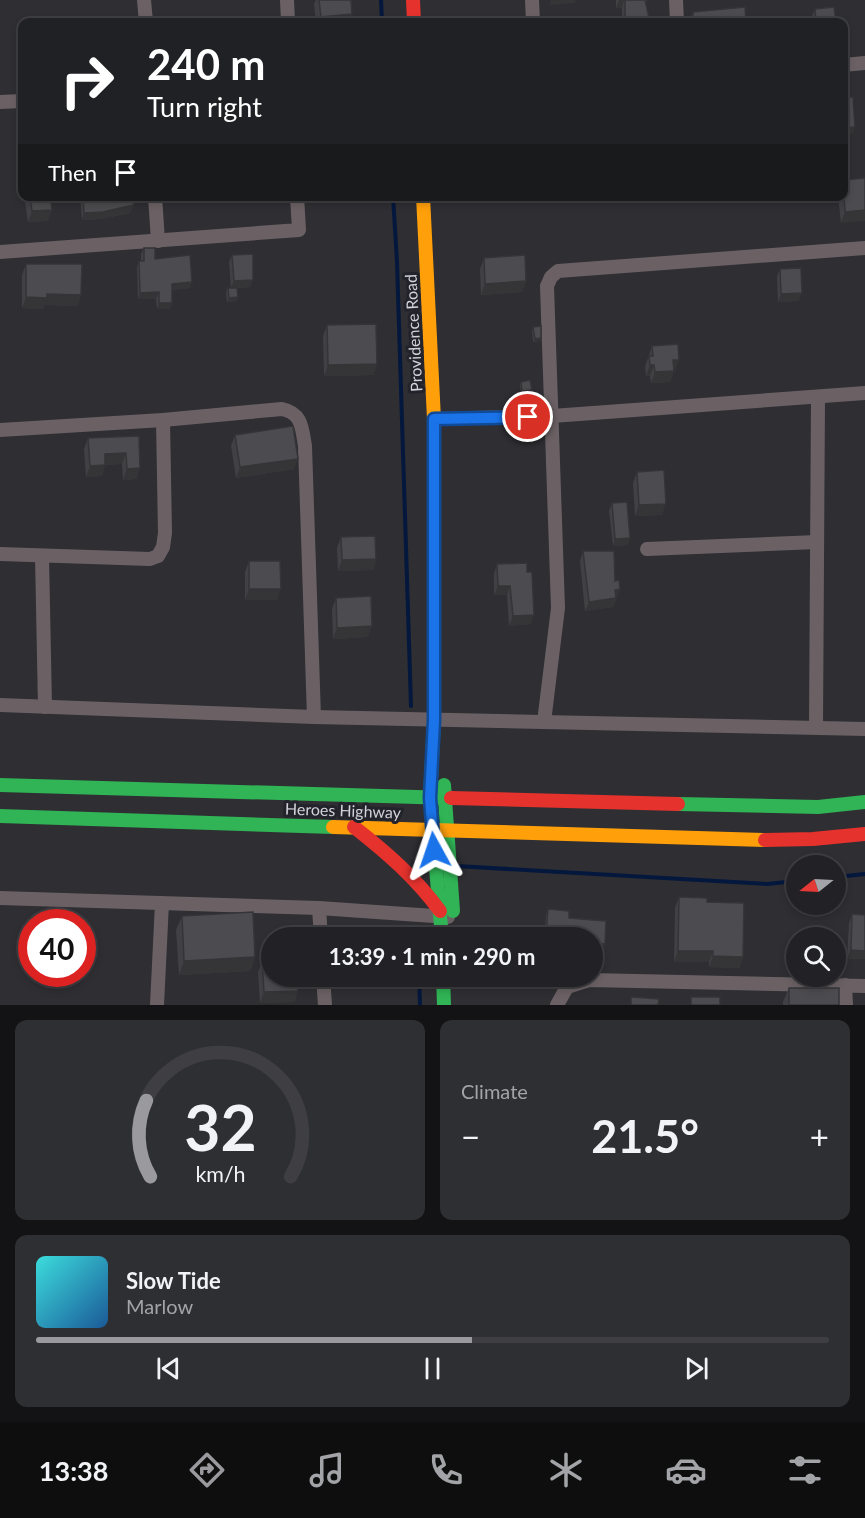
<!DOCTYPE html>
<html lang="en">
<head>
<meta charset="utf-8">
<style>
  :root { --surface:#222226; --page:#2e2f32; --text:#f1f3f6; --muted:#a2a4a7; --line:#3f3f43; --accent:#99999e }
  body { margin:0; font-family:Lato,sans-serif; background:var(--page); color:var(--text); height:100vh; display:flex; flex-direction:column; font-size:22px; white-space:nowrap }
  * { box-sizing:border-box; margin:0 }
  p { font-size:20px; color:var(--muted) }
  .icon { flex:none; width:33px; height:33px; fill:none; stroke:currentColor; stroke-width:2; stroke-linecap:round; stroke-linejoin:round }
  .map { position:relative; height:1005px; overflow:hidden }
  .drawer { display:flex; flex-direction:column; gap:15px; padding:15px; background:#131315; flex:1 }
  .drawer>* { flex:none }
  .hud { position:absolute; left:18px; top:18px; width:830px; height:183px; border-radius:12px; box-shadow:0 3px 9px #0003,0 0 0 2px var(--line); background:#202124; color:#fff; overflow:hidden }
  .needle { width:39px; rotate:252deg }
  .fabs { position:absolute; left:786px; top:855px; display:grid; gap:12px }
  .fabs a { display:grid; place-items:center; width:60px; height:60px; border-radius:50%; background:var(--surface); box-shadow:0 3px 9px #0003,0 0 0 2px var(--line); font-size:30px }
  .speed { position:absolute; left:18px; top:909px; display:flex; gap:12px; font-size:30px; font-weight:700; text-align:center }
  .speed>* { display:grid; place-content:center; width:78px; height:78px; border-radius:50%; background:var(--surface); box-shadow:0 3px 9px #0003,0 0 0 2px var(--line); line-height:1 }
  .speed .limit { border:9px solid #d22; background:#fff; color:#111 }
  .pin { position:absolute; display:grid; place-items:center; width:51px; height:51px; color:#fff; margin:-26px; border:3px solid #fff; border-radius:50%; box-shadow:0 2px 6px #0007 }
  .me { position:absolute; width:66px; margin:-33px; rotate:355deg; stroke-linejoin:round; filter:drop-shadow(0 0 4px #0008) }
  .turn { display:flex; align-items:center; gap:21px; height:126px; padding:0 30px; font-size:27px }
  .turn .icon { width:78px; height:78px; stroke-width:2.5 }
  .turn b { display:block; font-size:42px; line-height:51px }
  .then { display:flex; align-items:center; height:57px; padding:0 30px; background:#0003; gap:12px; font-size:22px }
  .big { font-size:45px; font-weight:700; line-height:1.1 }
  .drawer .card { flex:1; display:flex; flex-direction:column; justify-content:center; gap:9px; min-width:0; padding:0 21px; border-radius:12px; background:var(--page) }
  .drawer .dial { align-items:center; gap:0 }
  .dial svg { height:156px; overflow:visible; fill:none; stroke:var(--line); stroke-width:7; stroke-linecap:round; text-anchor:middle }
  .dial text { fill:var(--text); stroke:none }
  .song { display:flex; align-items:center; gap:18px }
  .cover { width:72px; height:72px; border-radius:9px; background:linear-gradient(135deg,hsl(180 70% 55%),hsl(210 70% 35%)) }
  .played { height:6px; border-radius:3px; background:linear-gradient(90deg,var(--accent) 55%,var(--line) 55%) }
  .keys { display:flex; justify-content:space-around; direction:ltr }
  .heat { display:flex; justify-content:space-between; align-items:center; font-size:33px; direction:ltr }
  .drawer .tiles { flex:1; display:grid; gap:15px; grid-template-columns:1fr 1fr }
  .card:last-child { grid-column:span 2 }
  .trip { position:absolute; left:261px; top:927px; width:342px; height:60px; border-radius:30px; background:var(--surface); box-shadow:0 3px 9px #0003,0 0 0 2px var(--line); font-weight:700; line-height:60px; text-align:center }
  .tabs { display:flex; height:96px; justify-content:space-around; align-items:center; background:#0e0e0f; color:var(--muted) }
  .tabs .icon { width:42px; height:42px }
  .tabs .active { color:var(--accent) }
  .tabs b { font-size:27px; color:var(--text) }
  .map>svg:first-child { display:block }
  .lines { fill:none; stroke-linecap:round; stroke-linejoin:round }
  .stream { stroke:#04173d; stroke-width:4 }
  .street { stroke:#6b6164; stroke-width:14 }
  .fast { stroke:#30b455; stroke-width:14 }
  .slow { stroke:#ff9f0a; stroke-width:14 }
  .jam { stroke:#e5322d; stroke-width:14 }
  .wall { fill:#414145 }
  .shaded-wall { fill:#353538 }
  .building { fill:#4c4c50; stroke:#353538; stroke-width:1.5 }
  .route-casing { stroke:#114b97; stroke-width:15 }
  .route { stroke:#1a73e8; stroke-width:10 }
  .labels { text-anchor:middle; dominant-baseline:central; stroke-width:6; stroke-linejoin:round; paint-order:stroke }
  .street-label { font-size:16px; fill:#d2d2d8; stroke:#22232b }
</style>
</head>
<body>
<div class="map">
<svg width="865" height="1005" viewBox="0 0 865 1005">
  <rect width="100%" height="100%" fill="#2e2e33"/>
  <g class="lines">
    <g class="stream">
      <path d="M381,0L382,22"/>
      <path d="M393,196L397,262L411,706"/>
      <path d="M416,864L430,865"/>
      <path d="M456,866L767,884L796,881"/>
      <path d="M836,877L865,874"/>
      <path d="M419,928V938"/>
      <path d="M419,976L420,1005"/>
    </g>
    <g class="street">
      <path d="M144,0L146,22"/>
      <path d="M287,0L288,22"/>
      <path d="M532,0L533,22"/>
      <path d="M676,0L677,22"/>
      <path d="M843,65L865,63"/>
      <path d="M0,102L22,101"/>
      <path d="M155,196L158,241"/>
      <path d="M0,252L299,230L297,196"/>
      <path d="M434,419L552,416L865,393"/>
      <path d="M0,430L163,420L282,409C302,413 302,428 305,446L314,717"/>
      <path d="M647,549L817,542"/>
      <path d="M0,554L150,559L158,556L163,547L165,533L163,420"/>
      <path d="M42,556L45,707"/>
      <path d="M0,705L314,717L865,729"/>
      <path d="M544,722L558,608L547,286L551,277L558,271L865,248"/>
      <path d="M816,727L818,397"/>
      <path d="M0,898L319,908L448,917"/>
      <path d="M319,908L321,938"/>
      <path d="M323,976L325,1005"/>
      <path d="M845,985L846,1005"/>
      <path d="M157,1005L162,903"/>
      <path d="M557,1005L567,987L589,980L865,986"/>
    </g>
    <g class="fast">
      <path d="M434,650V720L430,798L442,938"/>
      <path d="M0,785L451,798"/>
      <path d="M444,785L453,911"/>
      <path d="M678,804L818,807L865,802"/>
      <path d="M0,816L333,827"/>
      <path d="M443,976L444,1005"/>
    </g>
    <g class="slow">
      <path d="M423,196L434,419V650"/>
      <path d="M333,827L765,840"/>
    </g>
    <g class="jam">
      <path d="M413,0L414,22"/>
      <path d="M451,798L678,804"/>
      <path d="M354,827C386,852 416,878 440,911"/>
      <path d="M765,840L813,839L865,834"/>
    </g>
  </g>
  <g class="wall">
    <path d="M316,0H351L352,14L349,22H316L314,4Z"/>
    <path d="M616,0H647L646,3L650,22H622V8H616Z"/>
    <path d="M815,9L836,22H813L812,16Z"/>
    <path d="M693,12L746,22H690V19Z"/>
    <path d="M865,178L841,223L838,196H843Z"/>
    <path d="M24,196H50L48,221L28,222Z"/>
    <path d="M80,196H133L135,202L130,213L101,219L82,220Z"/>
    <path d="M144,248L190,288L172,290V303L170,309H157L156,299H138L137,267L139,261H141V254Z"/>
    <path d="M232,255L251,287L237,288V301L227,302L226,292L228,288H231L229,262Z"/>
    <path d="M484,258L526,281L522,292L481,295L480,269Z"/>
    <path d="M26,264L81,295L77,306L44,305L43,309L22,308V275Z"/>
    <path d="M780,269L799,301L778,302L777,276Z"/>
    <path d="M327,325L377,364L373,375L324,376L323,336Z"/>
    <path d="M533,327L541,338L540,341L533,342L532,331Z"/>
    <path d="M652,346L675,371H674L670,382L651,383L650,376H646L645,367Z"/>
    <path d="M521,382L530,394L521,395L520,385Z"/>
    <path d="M235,435L294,469L236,478L231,446Z"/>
    <path d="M139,436L140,468L136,479L123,480L122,464L105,465L102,476L86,477L84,449L88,438Z"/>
    <path d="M637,472L662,515L635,516L633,483Z"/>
    <path d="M612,503L628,545L613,546L609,511Z"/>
    <path d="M341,537L376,559L373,570L338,571L337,548Z"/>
    <path d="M583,551L615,581L620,589L613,607L585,611L580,561Z"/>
    <path d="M249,561L277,600H245V572Z"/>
    <path d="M497,564L527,572L531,624L509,626L507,595H494V574Z"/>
    <path d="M336,598L368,637L333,639L332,609Z"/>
    <path d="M679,897L707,902L743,957L739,968L709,967V962H674L675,908Z"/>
    <path d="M548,909L569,911V918L606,921L605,944L602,951L592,950V938H544L546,916Z"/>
    <path d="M852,914L865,915L847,959L849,923Z"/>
    <path d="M182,916L255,957L250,971L179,975L176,930Z"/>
    <path d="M349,927L384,938H345Z"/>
    <path d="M262,961L298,991L294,1002L260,1003L258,972Z"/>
    <path d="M789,988L839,1005H783V1002Z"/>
  </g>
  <g class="shaded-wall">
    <path d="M551,0H576L575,3L549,5Z"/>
    <path d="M619,0H624L622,8H616Z"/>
    <path d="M352,14L349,22H319L321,17Z"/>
    <path d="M855,127L853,134L843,135V128Z"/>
    <path d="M135,202L130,213L101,219L82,220L84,213Z"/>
    <path d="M52,210L48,221L28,222L32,211Z"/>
    <path d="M865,210V221L841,223L845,212Z"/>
    <path d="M253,280L251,287L231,288L234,281Z"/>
    <path d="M526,281L522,292L481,295L485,284Z"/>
    <path d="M192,282L190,288L170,290L172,284Z"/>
    <path d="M159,292L156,299H138L140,293Z"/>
    <path d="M802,293L799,301L778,302L781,294Z"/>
    <path d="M47,294L81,295L77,306L44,305L43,309L22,308L26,297Z"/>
    <path d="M238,297L237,301L227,302L229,298Z"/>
    <path d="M159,303H172L170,309H157Z"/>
    <path d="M541,338L540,341L533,342L535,339Z"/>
    <path d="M673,360H679L675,371H669Z"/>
    <path d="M377,364L373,375L324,376L328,365Z"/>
    <path d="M650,365H654L650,376H646Z"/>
    <path d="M674,371L670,382L651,383L655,372Z"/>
    <path d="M532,390L530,394L521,395L522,391Z"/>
    <path d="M126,453L122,464L101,465L105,454Z"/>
    <path d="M298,459L294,469L236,478L240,467Z"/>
    <path d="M105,465L102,476L86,477L90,466Z"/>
    <path d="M140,468L136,479L123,480L127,469Z"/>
    <path d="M666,504L662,515L635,516L639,505Z"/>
    <path d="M630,538L628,545L613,546L615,539Z"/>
    <path d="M376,559L373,570L338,571L342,560Z"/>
    <path d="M498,586H510L507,595H494Z"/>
    <path d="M249,589H281L277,600H245Z"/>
    <path d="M620,589L613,607L585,611L589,602L615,590Z"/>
    <path d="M534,615L531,624L509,626L513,616Z"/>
    <path d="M372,626L368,637L333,639L337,628Z"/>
    <path d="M592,943L605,944L602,951L592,950Z"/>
    <path d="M851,950L865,951V959H847Z"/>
    <path d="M678,951H713L709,962H674Z"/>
    <path d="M713,956L743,957L739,968L709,967Z"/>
    <path d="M255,957L250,971L179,975L184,961Z"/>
    <path d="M298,991L294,1002L260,1003L264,992Z"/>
  </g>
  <g class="building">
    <path d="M319,0H351L352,14L321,17Z"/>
    <path d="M625,0H645L650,22H625Z"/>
    <path d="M745,7L746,22H693V12Z"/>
    <path d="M834,7L836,22H816L815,9Z"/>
    <rect x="471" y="18" width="27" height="4"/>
    <path d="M853,97L855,127L843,128V98Z"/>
    <path d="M865,178V210L845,212L843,180Z"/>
    <path d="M30,196H50L52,210L32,211Z"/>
    <path d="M83,196H133L135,202L133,205L103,212L84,213Z"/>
    <path d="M144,248H155V259L190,255L192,282L172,284V303H159V292L140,293L139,261H144Z"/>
    <path d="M253,254V280L234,281L232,255Z"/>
    <path d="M525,255L526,281L485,284L484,258Z"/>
    <path d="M26,264H82L81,295L47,294V298L26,297Z"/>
    <path d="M801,268L802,293L781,294L780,269Z"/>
    <path d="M228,288H237L238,297L229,298Z"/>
    <path d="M376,324L377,364L328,365L327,325Z"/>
    <path d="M541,326V338L535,339L533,327Z"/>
    <path d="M678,344L679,360H673L674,371L655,372L654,365H650L649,356H653L652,346Z"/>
    <path d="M530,380L532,390L522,391L521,382Z"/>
    <path d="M293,426L298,459L240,467L235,435Z"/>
    <path d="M139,436L140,468L127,469L126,453L105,454V465L90,466L88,438Z"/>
    <path d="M664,470L666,504L639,505L637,472Z"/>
    <path d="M627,502L630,538L615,539L612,503Z"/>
    <path d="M375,536L376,559L342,560L341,537Z"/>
    <path d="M583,551H614L615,581L619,580L620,589L615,590L616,598L589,602Z"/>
    <path d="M249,561H280L281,589H249Z"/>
    <path d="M527,563V572H532L534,615L513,616L510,586H498L497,564Z"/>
    <path d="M371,596L372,626L337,628L336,598Z"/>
    <path d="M679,897L707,898V902L744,903L743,957L713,956V951H678Z"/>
    <path d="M548,909L569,911V918L606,921L605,944L592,943V938H563L546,936Z"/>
    <path d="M253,912L255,957L184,961L182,916Z"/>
    <path d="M852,914L865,915V951L851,950Z"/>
    <path d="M384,926V938H349V927Z"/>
    <path d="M262,961H272V976H297L298,991L264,992Z"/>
    <rect x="789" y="988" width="50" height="17"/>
    <path d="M631,997L659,999L658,1005H631Z"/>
    <rect x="691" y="997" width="29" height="8"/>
  </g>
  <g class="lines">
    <defs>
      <path id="route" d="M434,850L430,798L434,720V419L528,417"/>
    </defs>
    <use href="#route" class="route-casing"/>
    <use href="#route" class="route"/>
  </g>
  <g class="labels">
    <g class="street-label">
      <text transform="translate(413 333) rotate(-93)">Providence Road</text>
      <text transform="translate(343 810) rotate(2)">Heroes Highway</text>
    </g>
  </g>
</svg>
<div class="fabs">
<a><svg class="needle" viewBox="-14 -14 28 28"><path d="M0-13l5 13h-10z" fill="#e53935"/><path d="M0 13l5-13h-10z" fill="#a2a4a7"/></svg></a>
<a><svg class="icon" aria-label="search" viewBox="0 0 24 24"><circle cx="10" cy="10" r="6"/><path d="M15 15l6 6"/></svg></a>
</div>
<div class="speed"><div class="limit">40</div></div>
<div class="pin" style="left:528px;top:417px;background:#d93025"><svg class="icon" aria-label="arrive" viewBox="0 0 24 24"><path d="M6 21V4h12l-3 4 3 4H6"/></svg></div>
<svg class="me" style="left:434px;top:850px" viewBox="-20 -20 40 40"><path d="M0-17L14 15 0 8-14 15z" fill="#1a73e8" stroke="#fff" stroke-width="4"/></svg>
<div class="trip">13:39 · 1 min · 290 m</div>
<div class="hud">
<div class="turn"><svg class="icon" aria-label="right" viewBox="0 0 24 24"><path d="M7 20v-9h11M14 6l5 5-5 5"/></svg><div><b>240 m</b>Turn right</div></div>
<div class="then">Then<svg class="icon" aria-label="arrive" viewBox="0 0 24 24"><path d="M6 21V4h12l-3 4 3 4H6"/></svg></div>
</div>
</div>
<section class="drawer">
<div class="tiles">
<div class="card dial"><svg viewBox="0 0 100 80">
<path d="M14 69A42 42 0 1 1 86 69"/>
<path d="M14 69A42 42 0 0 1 12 30" stroke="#99999e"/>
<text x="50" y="56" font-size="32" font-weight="700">32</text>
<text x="50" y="72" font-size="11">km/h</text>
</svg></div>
<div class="card"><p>Climate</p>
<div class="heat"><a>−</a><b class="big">21.5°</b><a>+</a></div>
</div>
<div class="card">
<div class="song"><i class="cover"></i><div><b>Slow Tide</b><p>Marlow</p></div></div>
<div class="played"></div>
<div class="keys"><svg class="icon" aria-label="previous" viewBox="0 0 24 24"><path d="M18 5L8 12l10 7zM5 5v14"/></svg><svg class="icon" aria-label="pause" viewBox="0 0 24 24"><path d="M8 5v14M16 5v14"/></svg><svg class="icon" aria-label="next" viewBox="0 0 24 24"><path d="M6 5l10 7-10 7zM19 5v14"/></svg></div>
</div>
</div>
</section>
<nav class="tabs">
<b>13:38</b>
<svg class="icon active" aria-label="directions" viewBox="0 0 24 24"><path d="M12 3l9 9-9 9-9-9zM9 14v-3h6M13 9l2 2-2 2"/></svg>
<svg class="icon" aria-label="music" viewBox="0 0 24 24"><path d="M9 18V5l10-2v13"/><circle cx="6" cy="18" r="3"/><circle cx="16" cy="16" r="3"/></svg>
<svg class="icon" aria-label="phone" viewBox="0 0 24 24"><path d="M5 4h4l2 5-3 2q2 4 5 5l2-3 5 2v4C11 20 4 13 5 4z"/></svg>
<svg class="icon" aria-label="climate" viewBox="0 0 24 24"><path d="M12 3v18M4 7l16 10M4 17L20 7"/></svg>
<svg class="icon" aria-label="car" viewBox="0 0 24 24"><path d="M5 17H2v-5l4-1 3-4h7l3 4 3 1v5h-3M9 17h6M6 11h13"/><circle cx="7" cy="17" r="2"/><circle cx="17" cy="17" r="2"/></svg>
<svg class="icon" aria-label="filters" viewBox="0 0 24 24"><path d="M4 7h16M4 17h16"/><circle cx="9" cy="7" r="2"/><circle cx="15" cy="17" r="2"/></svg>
</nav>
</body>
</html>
